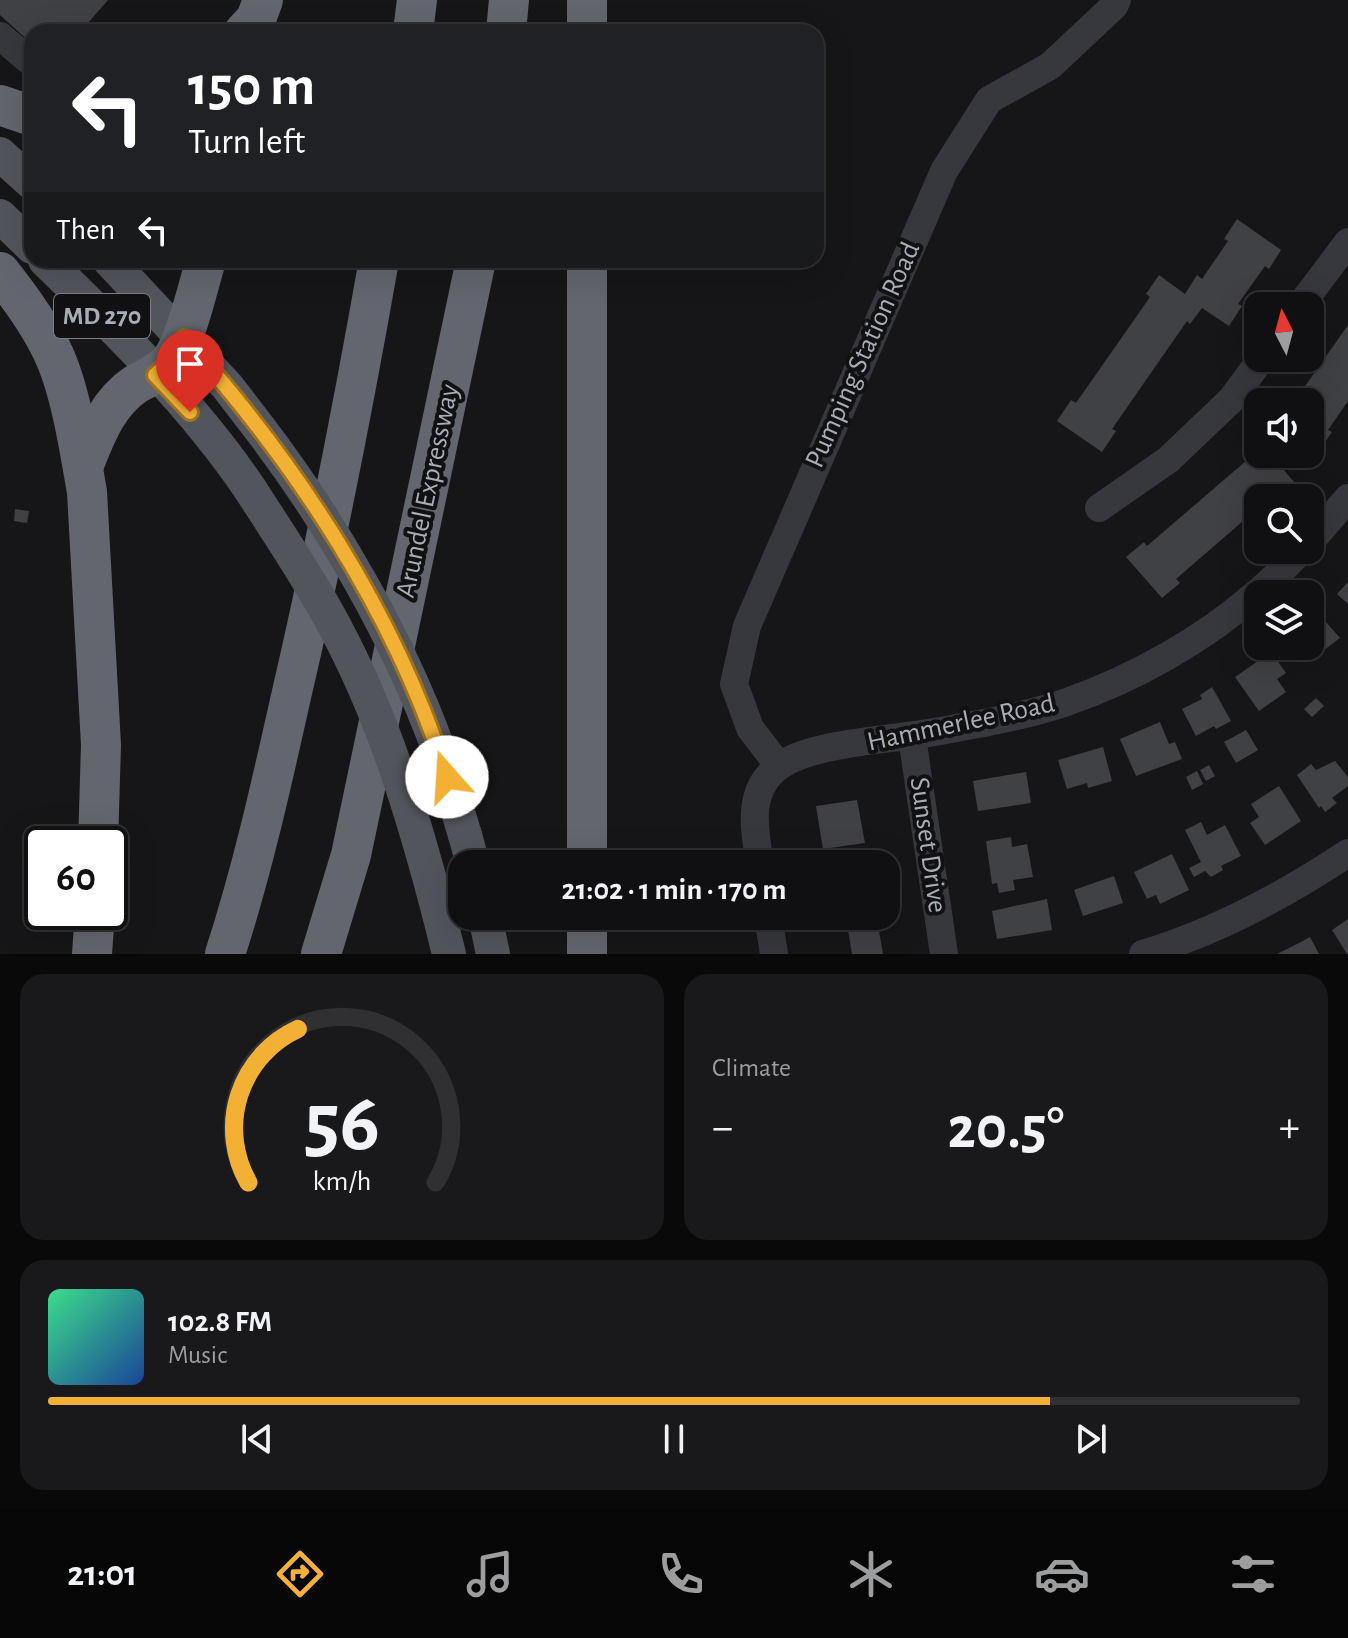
<!DOCTYPE html>
<html lang="en">
<head>
<meta charset="utf-8">
<style>
  :root { --surface:#101012; --page:#19191b; --text:#f1f3f6; --muted:#9c9d9f; --line:#303032; --accent:#f2b134 }
  body { margin:0; font-family:"Alegreya Sans",sans-serif; background:var(--page); color:var(--text); height:100vh; display:flex; flex-direction:column; font-size:30px; white-space:nowrap }
  * { box-sizing:border-box; margin:0 }
  p { font-size:26px; color:var(--muted) }
  .icon { flex:none; width:44px; height:44px; fill:none; stroke:currentColor; stroke-width:2; stroke-linecap:round; stroke-linejoin:round }
  .map { position:relative; height:954px; overflow:hidden }
  .details { display:flex; flex-direction:column; gap:20px; padding:20px; background:#09090a; flex:1 }
  .details>* { flex:none }
  .hud { position:absolute; left:24px; top:24px; width:800px; height:244px; border-radius:24px; box-shadow:0 8px 32px #0002,0 0 0 2px var(--line); background:#202124; color:#fff; overflow:hidden }
  .needle { width:52px; rotate:354deg }
  .controls { position:absolute; left:1244px; top:292px; display:grid; gap:16px }
  .controls a { display:grid; place-items:center; width:80px; height:80px; border-radius:16px; background:var(--surface); box-shadow:0 8px 32px #0002,0 0 0 2px var(--line); font-size:40px }
  .speed { position:absolute; left:24px; top:826px; display:flex; gap:16px; font-size:40px; font-weight:700; text-align:center }
  .speed>* { display:grid; place-content:center; width:104px; height:104px; border-radius:50%; background:var(--surface); box-shadow:0 8px 32px #0002,0 0 0 2px var(--line); line-height:1 }
  .speed .limit { border:4px solid #111; border-radius:12px; background:#fff; color:#111 }
  .pin { position:absolute; display:grid; place-items:center; width:68px; height:68px; color:#fff; margin:-82px -34px; border-radius:50% 50% 50% 0; rotate:-45deg; box-shadow:0 0 8px #0007 }
  .pin .icon { rotate:45deg }
  .me { position:absolute; width:88px; margin:-44px; rotate:341deg; stroke-linejoin:round; filter:drop-shadow(0 0 6px #0008) }
  .turn { display:flex; align-items:center; gap:28px; height:168px; padding:0 32px; font-size:36px }
  .turn .icon { width:104px; height:104px; stroke-width:2.5 }
  .turn b { display:block; font-size:56px; line-height:68px }
  .then { display:flex; align-items:center; height:76px; padding:0 32px; background:#0003; gap:16px; font-size:30px }
  .big { font-size:60px; font-weight:700; line-height:1.1 }
  .details .tile { flex:1; display:flex; flex-direction:column; justify-content:center; gap:12px; min-width:0; padding:0 28px; border-radius:24px; background:var(--page) }
  .details .dial { align-items:center; gap:0 }
  .dial svg { height:208px; overflow:visible; fill:none; stroke:var(--line); stroke-width:7; stroke-linecap:round; text-anchor:middle }
  .dial text { fill:var(--text); stroke:none }
  .song { display:flex; align-items:center; gap:24px }
  .cover { width:96px; height:96px; border-radius:12px; background:linear-gradient(135deg,hsl(150 70% 55%),hsl(220 70% 35%)) }
  .played { height:8px; border-radius:4px; background:linear-gradient(90deg,var(--accent) 80%,var(--line) 80%) }
  .keys { display:flex; justify-content:space-around; direction:ltr }
  .heat { display:flex; justify-content:space-between; align-items:center; font-size:44px; direction:ltr }
  .details .tiles { flex:1; display:grid; gap:20px; grid-template-columns:1fr 1fr }
  .tile:last-child { grid-column:span 2 }
  .trip { position:absolute; left:448px; top:850px; width:452px; height:80px; border-radius:24px; background:var(--surface); box-shadow:0 8px 32px #0002,0 0 0 2px var(--line); font-weight:700; line-height:80px; text-align:center }
  .dock { display:flex; height:128px; justify-content:space-around; align-items:center; background:#060607; color:var(--muted) }
  .dock .icon { width:56px; height:56px }
  .dock .selected { color:var(--accent) }
  .dock b { font-size:36px; color:var(--text) }
  .map>svg:first-child { display:block }
  .building { fill:#404145 }
  .lines { fill:none; stroke-linecap:round; stroke-linejoin:round }
  .minor { stroke:#37383d; stroke-width:28 }
  .major { stroke:#53555c; stroke-width:34 }
  .highway { stroke:#63666e; stroke-width:40 }
  .major-bridge { stroke:#53555c; stroke-width:34 }
  .route-casing { stroke:#9d7322; stroke-width:20 }
  .route { stroke:#f2b134; stroke-width:14 }
  .labels { text-anchor:middle; dominant-baseline:central; stroke-width:8; stroke-linejoin:round; paint-order:stroke }
  .shield { fill:#111113; stroke:#7b7e86; stroke-width:2 }
  .shield-label { font-size:26px; font-weight:bold; fill:#a8adb8 }
  .street-label { font-size:28px; fill:#a8adb8; stroke:#111113 }
</style>
</head>
<body>
<div class="map">
<svg width="1348" height="954" viewBox="0 0 1348 954">
  <rect width="100%" height="100%" fill="#161618"/>
  <g class="building">
    <path d="M0,0H108L80,32H32V44L0,15Z"/>
    <path d="M1237,219L1281,250L1269,269L1265,266L1238,304L1242,306L1229,326L1202,308L1190,324L1187,321L1112,429L1116,431L1102,452L1057,421L1071,400L1076,403L1150,297L1146,294L1159,275L1185,294L1197,275L1202,279L1228,241L1224,239Z"/>
    <path d="M1348,325V401L1328,430L1332,432L1319,451L1310,445V402H1294Z"/>
    <path d="M1258,443V454H1270L1294,482L1277,497L1274,494L1269,498H1258V508L1176,579L1180,583L1162,598L1126,557L1144,542L1147,546L1225,479L1246,461L1242,456Z"/>
    <path d="M15,509L29,511L27,523L14,521Z"/>
    <path d="M1348,582V604L1337,594Z"/>
    <path d="M1318,613L1340,638L1311,660L1299,646H1310V620Z"/>
    <path d="M1271,652L1286,673L1277,679L1286,692L1259,711L1235,677Z"/>
    <path d="M1212,687L1231,721L1216,729L1214,726L1196,736L1182,709L1202,699L1200,695Z"/>
    <path d="M1316,698L1324,706L1312,717L1304,709Z"/>
    <path d="M1160,722L1169,744L1175,742L1182,759L1136,776L1120,739Z"/>
    <path d="M1246,730L1258,750L1236,763L1224,742Z"/>
    <path d="M1103,747L1112,781L1088,788L1087,783L1067,789L1058,760Z"/>
    <path d="M1335,761L1348,777V786L1332,798L1337,803L1325,812L1321,806L1319,808L1297,775L1311,764L1316,770Z"/>
    <path d="M1209,765L1215,776L1206,781L1200,770Z"/>
    <path d="M1197,771L1203,784L1192,790L1186,777Z"/>
    <path d="M1026,772L1031,803L978,811L973,781Z"/>
    <path d="M1279,786L1301,821L1265,845L1250,823L1259,817L1251,804Z"/>
    <path d="M857,800L865,843L823,849L816,806Z"/>
    <path d="M1201,822L1207,835L1225,825L1241,856L1221,866L1223,870L1211,877L1205,871L1194,877L1189,868L1201,862L1185,830Z"/>
    <path d="M1011,837L1012,847L1027,844L1033,877L1013,880L1015,890L999,893L997,883L992,884L986,841Z"/>
    <path d="M1172,854L1189,890L1160,904L1156,895L1147,899L1134,872Z"/>
    <path d="M1114,876L1123,903L1083,916L1074,890Z"/>
    <path d="M1047,899L1052,930L997,939L992,911Z"/>
    <path d="M1348,919V954H1347L1332,930Z"/>
    <path d="M878,925L883,954H852L848,930Z"/>
    <path d="M1310,937L1319,954H1277L1301,942Z"/>
  </g>
  <g class="lines">
    <g class="minor">
      <path d="M0,36L32,63"/>
      <path d="M1300,306L1348,242"/>
      <path d="M1099,508L1168,460L1231,400L1262,358"/>
      <path d="M1310,542L1348,498"/>
      <path d="M912,737L944,954"/>
      <path d="M779,766L750,728L734,684L747,626L944,171L989,100L1050,66L1114,6L1117,0"/>
      <path d="M760,864C754,828 746,788 781,765C816,742 892,740 934,732C978,724 1022,717 1064,703C1134,679 1203,640 1258,592C1274,579 1287,564 1302,550"/>
      <path d="M768,916L774,954"/>
      <path d="M1143,954C1216,932 1285,895 1348,853"/>
    </g>
    <g class="major">
      <path d="M0,154L32,183"/>
      <path d="M0,216L32,247"/>
      <path d="M45,260C116,329 195,407 250,489"/>
      <path d="M109,260L227,386L260,429"/>
      <path d="M465,835L473,864"/>
      <path d="M439,914L449,954"/>
      <path d="M485,916L493,954"/>
    </g>
    <g class="highway">
      <path d="M587,0V32"/>
      <path d="M244,32L256,19L263,0"/>
      <path d="M413,32L417,0"/>
      <path d="M506,32L509,0"/>
      <path d="M0,105L32,116"/>
      <path d="M587,260V864"/>
      <path d="M0,272C20,297 41,326 54,355C71,392 80,452 87,492L101,745L98,844"/>
      <path d="M83,467C95,437 107,403 136,384C148,377 162,372 171,360C186,341 198,286 206,260"/>
      <path d="M92,954L95,912"/>
      <path d="M225,954C252,871 271,786 290,701C324,555 353,408 379,260"/>
      <path d="M321,954L351,855L476,260"/>
      <path d="M587,954V916"/>
    </g>
    <g class="major-bridge">
      <path d="M260,429C331,522 398,638 438,748C448,777 456,806 465,835"/>
      <path d="M250,489C279,534 309,578 334,625C383,716 413,814 439,914"/>
    </g>
  </g>
  <g class="lines">
    <defs>
      <path id="route" d="M190,412L155,375L171,360L184,338C297,464 396,614 447,777"/>
    </defs>
    <use href="#route" class="route-casing"/>
    <use href="#route" class="route"/>
  </g>
  <g class="labels">
    <rect class="shield" x="54" y="294" width="96" height="44" rx="6"/>
    <g class="shield-label">
      <text x="102" y="316">MD 270</text>
    </g>
    <g class="street-label">
      <text transform="translate(863 355) rotate(-66)">Pumping Station Road</text>
      <text transform="translate(428 491) rotate(-78)">Arundel Expressway</text>
      <text transform="translate(961 723) rotate(-12)">Hammerlee Road</text>
      <text transform="translate(928 845) rotate(82)">Sunset Drive</text>
    </g>
  </g>
</svg>
<div class="controls">
<a><svg class="needle" viewBox="-14 -14 28 28"><path d="M0-13l5 13h-10z" fill="#e53935"/><path d="M0 13l5-13h-10z" fill="#9c9d9f"/></svg></a>
<a><svg class="icon" aria-label="sound" viewBox="0 0 24 24"><path d="M4 9h4l5-4v14l-5-4H4zM17 9q2 3 0 6"/></svg></a>
<a><svg class="icon" aria-label="search" viewBox="0 0 24 24"><circle cx="10" cy="10" r="6"/><path d="M15 15l6 6"/></svg></a>
<a><svg class="icon" aria-label="layers" viewBox="0 0 24 24"><path d="M12 4l9 5-9 5-9-5zM3 14l9 5 9-5"/></svg></a>
</div>
<div class="speed"><div class="limit">60</div></div>
<div class="pin" style="left:190px;top:412px;background:#d93025"><svg class="icon" aria-label="arrive" viewBox="0 0 24 24"><path d="M6 21V4h12l-3 4 3 4H6"/></svg></div>
<svg class="me" style="left:447px;top:777px" viewBox="-20 -20 40 40"><circle r="19" fill="#fff"/><path d="M0-13L10 11 0 6-10 11z" fill="#f2b134"/></svg>
<div class="trip">21:02 · 1 min · 170 m</div>
<div class="hud">
<div class="turn"><svg class="icon" aria-label="left" viewBox="0 0 24 24"><path d="M17 20v-9H6M10 6l-5 5 5 5"/></svg><div><b>150 m</b>Turn left</div></div>
<div class="then">Then<svg class="icon" aria-label="left" viewBox="0 0 24 24"><path d="M17 20v-9H6M10 6l-5 5 5 5"/></svg></div>
</div>
</div>
<section class="details">
<div class="tiles">
<div class="tile dial"><svg viewBox="0 0 100 80">
<path d="M14 69A42 42 0 1 1 86 69"/>
<path d="M14 69A42 42 0 0 1 33 10" stroke="#f2b134"/>
<text x="50" y="56" font-size="32" font-weight="700">56</text>
<text x="50" y="72" font-size="11">km/h</text>
</svg></div>
<div class="tile"><p>Climate</p>
<div class="heat"><a>−</a><b class="big">20.5°</b><a>+</a></div>
</div>
<div class="tile">
<div class="song"><i class="cover"></i><div><b>102.8 FM</b><p>Music</p></div></div>
<div class="played"></div>
<div class="keys"><svg class="icon" aria-label="previous" viewBox="0 0 24 24"><path d="M18 5L8 12l10 7zM5 5v14"/></svg><svg class="icon" aria-label="pause" viewBox="0 0 24 24"><path d="M8 5v14M16 5v14"/></svg><svg class="icon" aria-label="next" viewBox="0 0 24 24"><path d="M6 5l10 7-10 7zM19 5v14"/></svg></div>
</div>
</div>
</section>
<nav class="dock">
<b>21:01</b>
<svg class="icon selected" aria-label="directions" viewBox="0 0 24 24"><path d="M12 3l9 9-9 9-9-9zM9 14v-3h6M13 9l2 2-2 2"/></svg>
<svg class="icon" aria-label="music" viewBox="0 0 24 24"><path d="M9 18V5l10-2v13"/><circle cx="6" cy="18" r="3"/><circle cx="16" cy="16" r="3"/></svg>
<svg class="icon" aria-label="phone" viewBox="0 0 24 24"><path d="M5 4h4l2 5-3 2q2 4 5 5l2-3 5 2v4C11 20 4 13 5 4z"/></svg>
<svg class="icon" aria-label="climate" viewBox="0 0 24 24"><path d="M12 3v18M4 7l16 10M4 17L20 7"/></svg>
<svg class="icon" aria-label="car" viewBox="0 0 24 24"><path d="M5 17H2v-5l4-1 3-4h7l3 4 3 1v5h-3M9 17h6M6 11h13"/><circle cx="7" cy="17" r="2"/><circle cx="17" cy="17" r="2"/></svg>
<svg class="icon" aria-label="filters" viewBox="0 0 24 24"><path d="M4 7h16M4 17h16"/><circle cx="9" cy="7" r="2"/><circle cx="15" cy="17" r="2"/></svg>
</nav>
</body>
</html>
